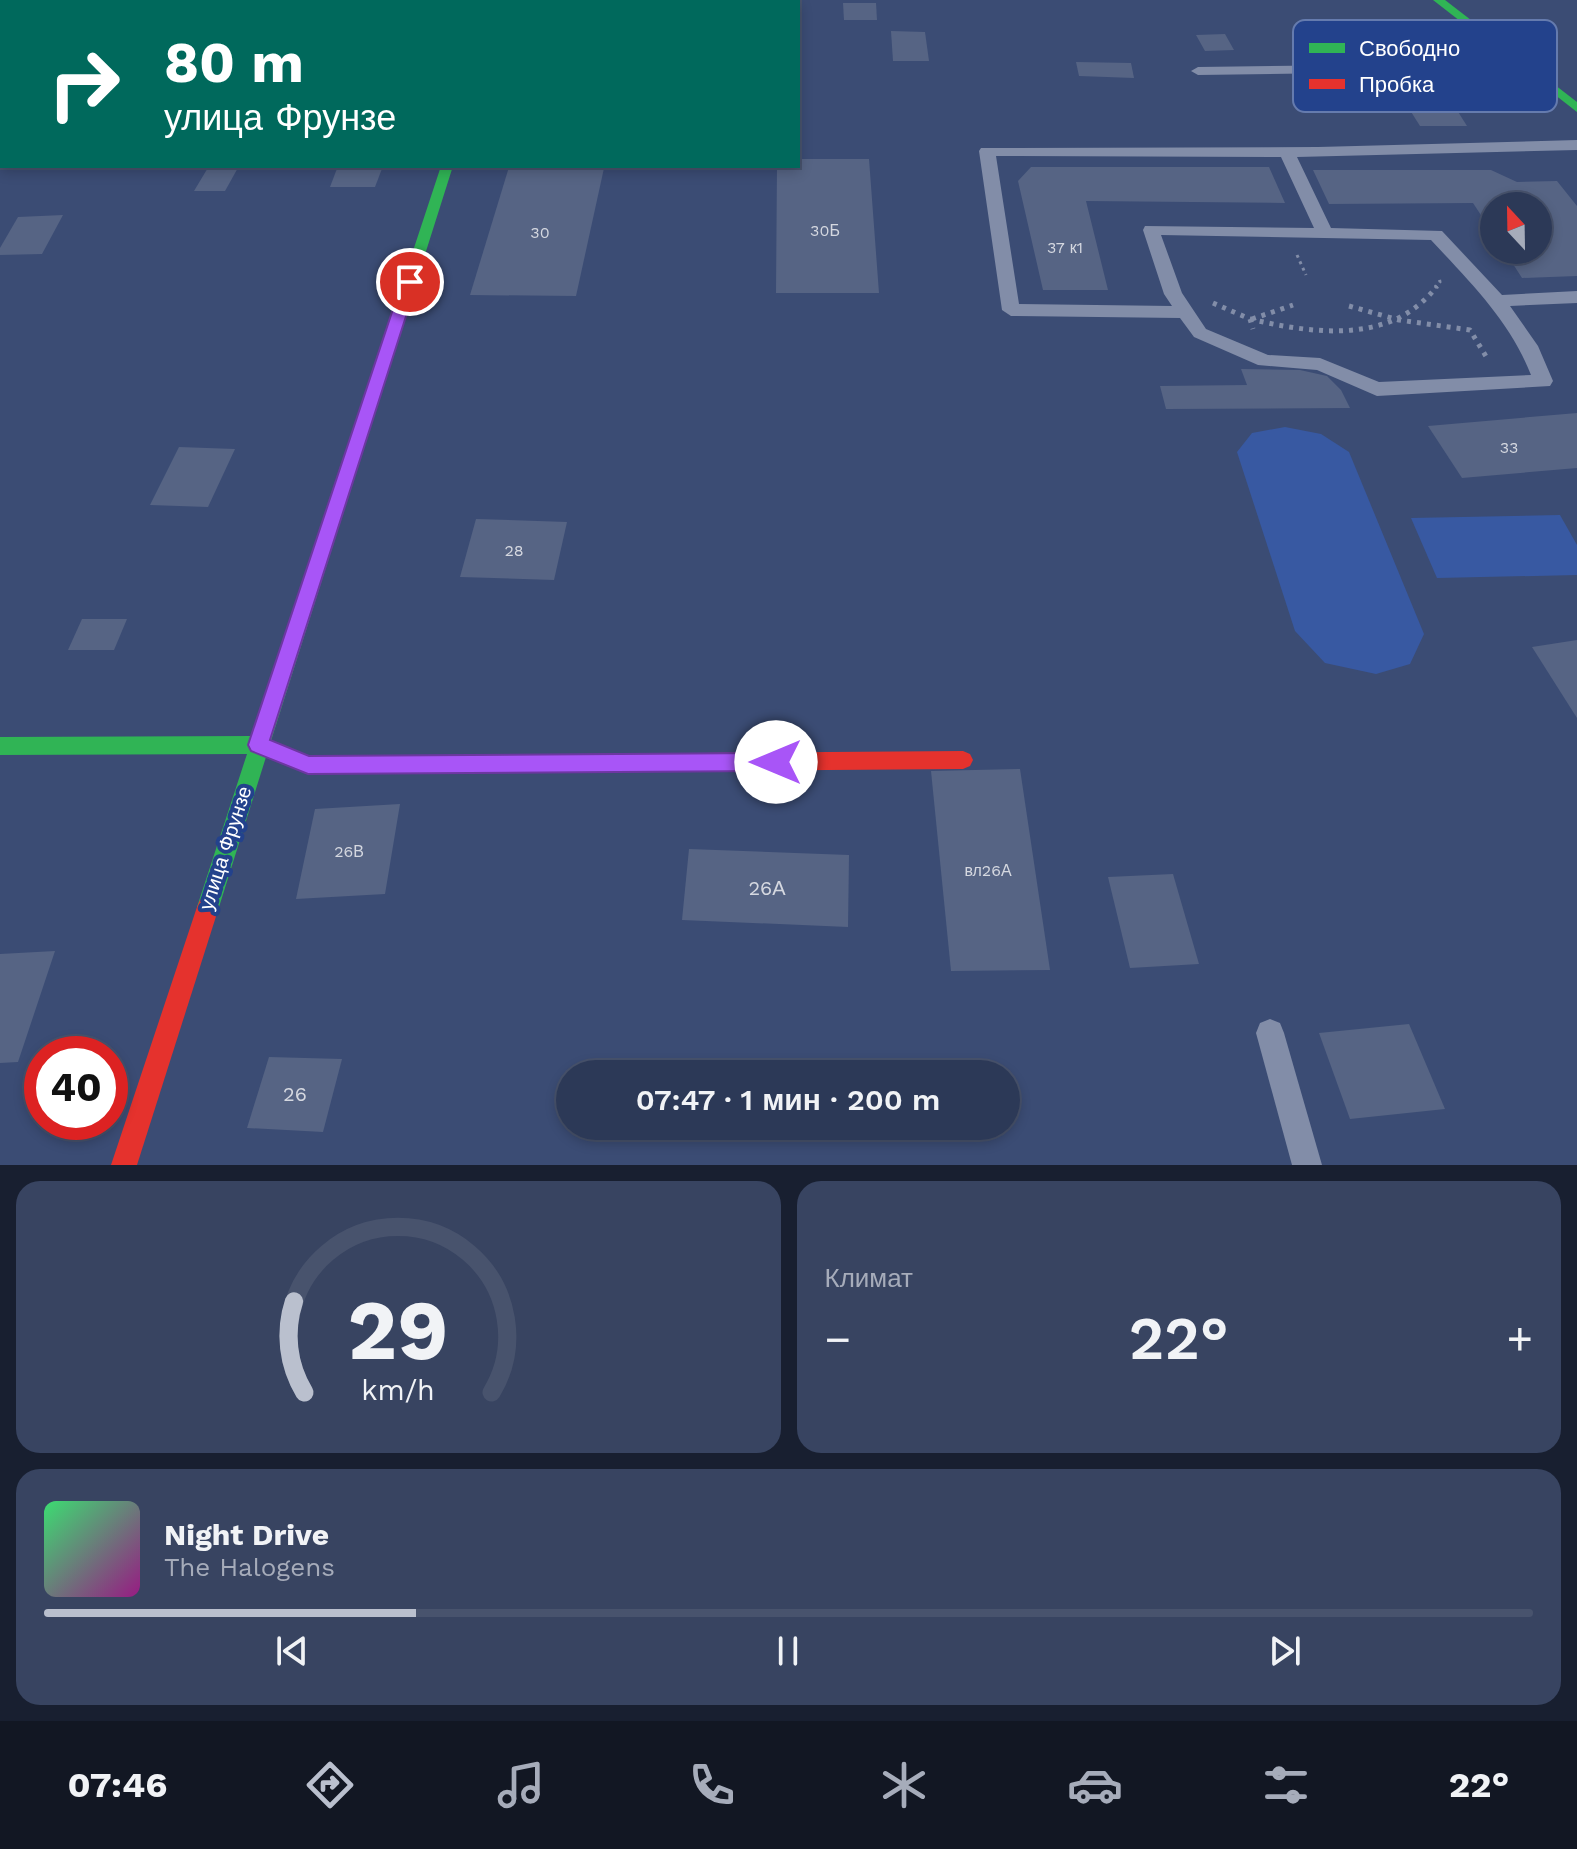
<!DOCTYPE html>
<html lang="ru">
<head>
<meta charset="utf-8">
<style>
  :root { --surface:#2c3957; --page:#384461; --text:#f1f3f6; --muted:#a6acba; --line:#48536d; --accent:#bac0ce }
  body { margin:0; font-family:"Work Sans",sans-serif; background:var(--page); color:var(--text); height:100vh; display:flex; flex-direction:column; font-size:30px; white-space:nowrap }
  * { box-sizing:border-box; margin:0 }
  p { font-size:26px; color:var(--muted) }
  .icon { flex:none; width:44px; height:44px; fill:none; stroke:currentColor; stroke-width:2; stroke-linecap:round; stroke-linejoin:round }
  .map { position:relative; height:1165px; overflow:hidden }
  .drawer { display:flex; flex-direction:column; gap:16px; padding:16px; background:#181f30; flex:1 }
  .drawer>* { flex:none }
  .hud { position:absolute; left:0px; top:0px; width:800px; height:168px; box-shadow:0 4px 12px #0003,0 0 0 2px var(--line); background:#00695c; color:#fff; overflow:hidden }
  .needle { width:52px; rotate:338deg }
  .tools { position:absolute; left:1480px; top:192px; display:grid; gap:16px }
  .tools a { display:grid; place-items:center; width:72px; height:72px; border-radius:50%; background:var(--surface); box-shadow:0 4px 12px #0003,0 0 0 2px var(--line); font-size:40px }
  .speed { position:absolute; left:24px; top:1036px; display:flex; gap:16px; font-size:40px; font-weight:700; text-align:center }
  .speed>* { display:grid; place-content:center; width:104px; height:104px; border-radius:50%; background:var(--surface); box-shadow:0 4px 12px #0003,0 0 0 2px var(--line); line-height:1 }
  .speed .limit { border:12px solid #d22; background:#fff; color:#111 }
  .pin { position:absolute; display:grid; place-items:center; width:68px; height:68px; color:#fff; margin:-34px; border:4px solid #fff; border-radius:50%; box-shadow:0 2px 8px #0007 }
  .me { position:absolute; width:88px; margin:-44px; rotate:270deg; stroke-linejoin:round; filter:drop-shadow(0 0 6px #0008) }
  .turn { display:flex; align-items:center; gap:28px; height:168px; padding:0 32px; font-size:36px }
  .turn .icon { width:104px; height:104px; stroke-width:2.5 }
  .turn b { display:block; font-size:56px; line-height:68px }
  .big { font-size:60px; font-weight:600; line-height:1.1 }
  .drawer .widget { flex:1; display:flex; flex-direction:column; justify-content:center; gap:12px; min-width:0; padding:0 28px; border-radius:24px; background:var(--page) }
  .drawer .dial { align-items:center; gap:0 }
  .dial svg { height:208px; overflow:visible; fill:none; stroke:var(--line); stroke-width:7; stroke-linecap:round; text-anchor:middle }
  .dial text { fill:var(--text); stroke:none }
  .song { display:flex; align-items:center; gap:24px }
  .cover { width:96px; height:96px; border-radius:12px; background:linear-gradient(135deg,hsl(140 70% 55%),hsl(310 70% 35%)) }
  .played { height:8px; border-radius:4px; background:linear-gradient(90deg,var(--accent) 25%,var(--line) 25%) }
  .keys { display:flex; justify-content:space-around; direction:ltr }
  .heat { display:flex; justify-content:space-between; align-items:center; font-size:44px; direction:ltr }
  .drawer .tiles { flex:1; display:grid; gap:16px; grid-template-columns:1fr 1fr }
  .widget:last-child { grid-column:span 2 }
  .trip { position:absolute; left:556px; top:1060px; width:464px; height:80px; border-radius:40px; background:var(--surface); box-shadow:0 4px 12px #0003,0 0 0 2px var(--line); font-weight:600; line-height:80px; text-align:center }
  .tab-bar { display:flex; height:128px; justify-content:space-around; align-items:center; background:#121723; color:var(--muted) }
  .tab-bar .icon { width:56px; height:56px }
  .tab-bar .active { color:var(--accent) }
  .tab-bar b { font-size:36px; color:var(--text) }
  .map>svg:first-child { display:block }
  .green { fill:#3859a2 }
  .building { fill:#566484 }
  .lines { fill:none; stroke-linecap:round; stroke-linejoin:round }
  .path-far1 { stroke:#828da8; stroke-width:3; stroke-dasharray:3 4; stroke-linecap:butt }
  .path { stroke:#828da8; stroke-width:5; stroke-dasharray:4 6; stroke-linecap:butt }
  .lane { fill:#828da8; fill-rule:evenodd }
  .street { fill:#828da8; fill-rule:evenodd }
  .fast { fill:#30b455; fill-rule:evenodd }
  .jam { fill:#e5322d; fill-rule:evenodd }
  .route { fill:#a855f7; stroke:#6d37a1; stroke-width:2 }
  .labels { text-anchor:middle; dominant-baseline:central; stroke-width:8; stroke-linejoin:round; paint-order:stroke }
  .number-label { font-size:16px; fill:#d5d8e0 }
  .street-label { font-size:20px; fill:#fff; stroke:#23428c }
  .near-number-label { font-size:20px; fill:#d5d8e0 }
  .key { fill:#23428c; stroke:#657bae; stroke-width:2 }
  .key-label { font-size:22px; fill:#fff }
</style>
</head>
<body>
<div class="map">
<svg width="1577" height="1165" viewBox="0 0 1577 1165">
  <rect width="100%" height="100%" fill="#3b4c74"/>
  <g class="green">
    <path d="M1285,427L1321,434L1349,452L1424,634L1410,664L1376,674L1325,663L1295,631L1237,452L1252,433Z"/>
    <path d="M1560,515L1577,545V575L1437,578L1411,518Z"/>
  </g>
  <g class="building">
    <path d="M843,3H876L877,20H844Z"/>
    <path d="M1354,19L1367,34L1331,36L1319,21Z"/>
    <path d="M891,31L925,32L929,61H893Z"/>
    <path d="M1225,34L1234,50L1205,51L1196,35Z"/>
    <path d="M1076,62L1131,63L1134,78L1079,76Z"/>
    <path d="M1408,107H1455L1467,126H1420Z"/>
    <path d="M798,159H869L879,293H776L777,166H798Z"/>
    <path d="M209,166H239L225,191H194Z"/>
    <path d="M338,166H383L375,187H330Z"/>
    <path d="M509,167L604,168L576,296L470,295Z"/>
    <path d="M1031,167H1269L1285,203L1086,201L1108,290H1043L1018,181Z"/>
    <path d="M1313,170H1491L1517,182L1557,181L1577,206V276L1522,278L1504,250H1538V206H1494V235L1473,203L1329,204Z"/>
    <path d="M63,215L42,254L0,255V248L18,217Z"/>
    <path d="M1241,369L1300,370L1327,376L1341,390L1350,408L1166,409L1160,386L1247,385Z"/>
    <path d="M1577,413V468L1462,478L1428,426Z"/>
    <path d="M179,447L235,449L208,507L150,505Z"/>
    <path d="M476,519L567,522L554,580L460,577Z"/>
    <path d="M82,619H127L114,650H68Z"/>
    <path d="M1577,640V718L1532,647Z"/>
    <path d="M1020,769L1050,970L951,971L931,771Z"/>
    <path d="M400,804L385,894L296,899L315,809Z"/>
    <path d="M689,849L849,855L848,927L682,920Z"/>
    <path d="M1173,874L1199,964L1130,968L1108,877Z"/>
    <path d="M55,951L18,1062L0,1063V954Z"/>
    <path d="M1409,1024L1445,1109L1350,1119L1319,1033Z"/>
    <path d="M269,1057L342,1059L323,1132L247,1128Z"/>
  </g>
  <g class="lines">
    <g class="path-far1">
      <path d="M1297,255L1306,275"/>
      <path d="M1435,288L1440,282L1439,277"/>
    </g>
    <g class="path">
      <path d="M1213,303L1250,319L1253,329"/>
      <path d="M1349,306L1399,320L1470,330L1487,358"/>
      <path d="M1250,319C1314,334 1392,345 1437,286"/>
      <path d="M1252,319L1293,305"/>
    </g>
    <g class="lane">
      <path d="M1525,63L1532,67L1530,70L1198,75L1191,71L1198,67Z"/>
      <path d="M1577,140V150L1297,157L1331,228L1442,231L1502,295L1577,291V303L1510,306L1538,346L1553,381L1550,386L1377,396L1317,370L1258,365L1194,337L1180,318L1011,316L1002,310L979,151L981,148L1318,147ZM996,156L1281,157L1314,228L1145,226L1143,230L1164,294L1172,306L1019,304ZM1161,235L1431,240C1470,282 1510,321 1531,375L1379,382L1320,358L1268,355L1206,329L1182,293Z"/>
      <path d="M1270,1019L1280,1023L1284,1033L1322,1165H1292L1256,1033L1260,1023Z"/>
    </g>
    <g class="street">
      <path d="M490,0H516L489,2Z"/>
      <rect x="0" y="107" width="2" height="18"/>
    </g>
    <g class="fast">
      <path d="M1433,0H1445L1577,102V112Z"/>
      <path d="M441,166H453L271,741L309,756L582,754L589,757L592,763L589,769L582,772L308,774L266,757L219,907L216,914L208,918L200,914L197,907L247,754L0,755V737L253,736Z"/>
    </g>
    <g class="jam">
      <path d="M963,751L970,754L973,760L970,766L963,769L582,772L575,769L572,763L575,757L582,754Z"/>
      <path d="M208,896L216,900L219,907L137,1165H111L197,907L200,900Z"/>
    </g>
  </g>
  <path class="route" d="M410,277L417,282L270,740L309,756L776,753L783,755L786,762L783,768L776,771L308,774L251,751L248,745L402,282Z"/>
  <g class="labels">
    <g class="number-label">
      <text x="825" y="230">30Б</text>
      <text x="540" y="232">30</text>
      <text x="1065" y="247">37 к1</text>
      <text x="1509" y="447">33</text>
      <text x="514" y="550">28</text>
      <text x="349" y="851">26В</text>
      <text x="988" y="870">вл26А</text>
    </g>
    <g class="street-label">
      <text transform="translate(225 848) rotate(-72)">улица Фрунзе</text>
    </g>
    <g class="near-number-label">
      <text x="767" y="888">26А</text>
      <text x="295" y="1094">26</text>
    </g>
  </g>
  <rect x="1293" y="20" width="264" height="92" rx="12" class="key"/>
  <rect x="1309" y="43" width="36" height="10" fill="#30b455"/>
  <rect x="1309" y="79" width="36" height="10" fill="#e5322d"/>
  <g class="key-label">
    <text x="1359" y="56">Свободно</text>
    <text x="1359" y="92">Пробка</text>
  </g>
</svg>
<div class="tools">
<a><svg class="needle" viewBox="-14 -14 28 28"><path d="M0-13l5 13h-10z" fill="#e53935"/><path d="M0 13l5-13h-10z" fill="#a6acba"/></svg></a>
</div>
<div class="speed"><div class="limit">40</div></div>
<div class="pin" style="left:410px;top:282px;background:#d93025"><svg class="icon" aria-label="arrive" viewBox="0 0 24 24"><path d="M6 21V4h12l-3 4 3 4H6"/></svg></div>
<svg class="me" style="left:776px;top:762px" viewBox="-20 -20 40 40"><circle r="19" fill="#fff"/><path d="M0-13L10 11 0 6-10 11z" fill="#a855f7"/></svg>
<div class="trip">07:47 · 1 мин · 200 m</div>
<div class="hud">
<div class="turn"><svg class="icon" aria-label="right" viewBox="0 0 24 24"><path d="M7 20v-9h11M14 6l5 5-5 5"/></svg><div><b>80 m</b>улица Фрунзе</div></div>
</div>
</div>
<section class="drawer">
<div class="tiles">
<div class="widget dial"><svg viewBox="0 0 100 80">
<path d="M14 69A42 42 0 1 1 86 69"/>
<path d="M14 69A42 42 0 0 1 10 34" stroke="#bac0ce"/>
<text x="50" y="56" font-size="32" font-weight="700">29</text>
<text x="50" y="72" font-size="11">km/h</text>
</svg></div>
<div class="widget"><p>Климат</p>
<div class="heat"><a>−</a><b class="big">22°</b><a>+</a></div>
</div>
<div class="widget">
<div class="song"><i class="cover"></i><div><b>Night Drive</b><p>The Halogens</p></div></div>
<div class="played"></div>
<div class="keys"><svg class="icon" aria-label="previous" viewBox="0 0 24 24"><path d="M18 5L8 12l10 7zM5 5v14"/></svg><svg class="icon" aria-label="pause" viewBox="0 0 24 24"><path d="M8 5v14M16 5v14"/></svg><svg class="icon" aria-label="next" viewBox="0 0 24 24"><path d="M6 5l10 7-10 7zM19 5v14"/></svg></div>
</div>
</div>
</section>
<nav class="tab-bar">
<b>07:46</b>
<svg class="icon active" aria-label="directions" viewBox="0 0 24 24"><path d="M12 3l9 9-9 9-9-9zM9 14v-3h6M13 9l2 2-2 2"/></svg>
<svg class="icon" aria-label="music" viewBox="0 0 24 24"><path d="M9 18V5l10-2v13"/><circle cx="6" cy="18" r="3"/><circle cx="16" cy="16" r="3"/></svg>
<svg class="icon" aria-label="phone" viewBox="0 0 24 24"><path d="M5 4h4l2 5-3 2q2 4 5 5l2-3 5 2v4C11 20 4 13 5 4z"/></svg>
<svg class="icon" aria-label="climate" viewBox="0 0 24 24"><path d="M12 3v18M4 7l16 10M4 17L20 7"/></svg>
<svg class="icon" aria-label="car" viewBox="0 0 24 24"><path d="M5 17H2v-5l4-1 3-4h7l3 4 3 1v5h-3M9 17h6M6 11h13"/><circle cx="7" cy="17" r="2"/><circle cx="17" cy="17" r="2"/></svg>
<svg class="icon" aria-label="filters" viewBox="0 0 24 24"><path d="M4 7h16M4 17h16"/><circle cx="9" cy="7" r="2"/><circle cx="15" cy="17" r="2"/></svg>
<b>22°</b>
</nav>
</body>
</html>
